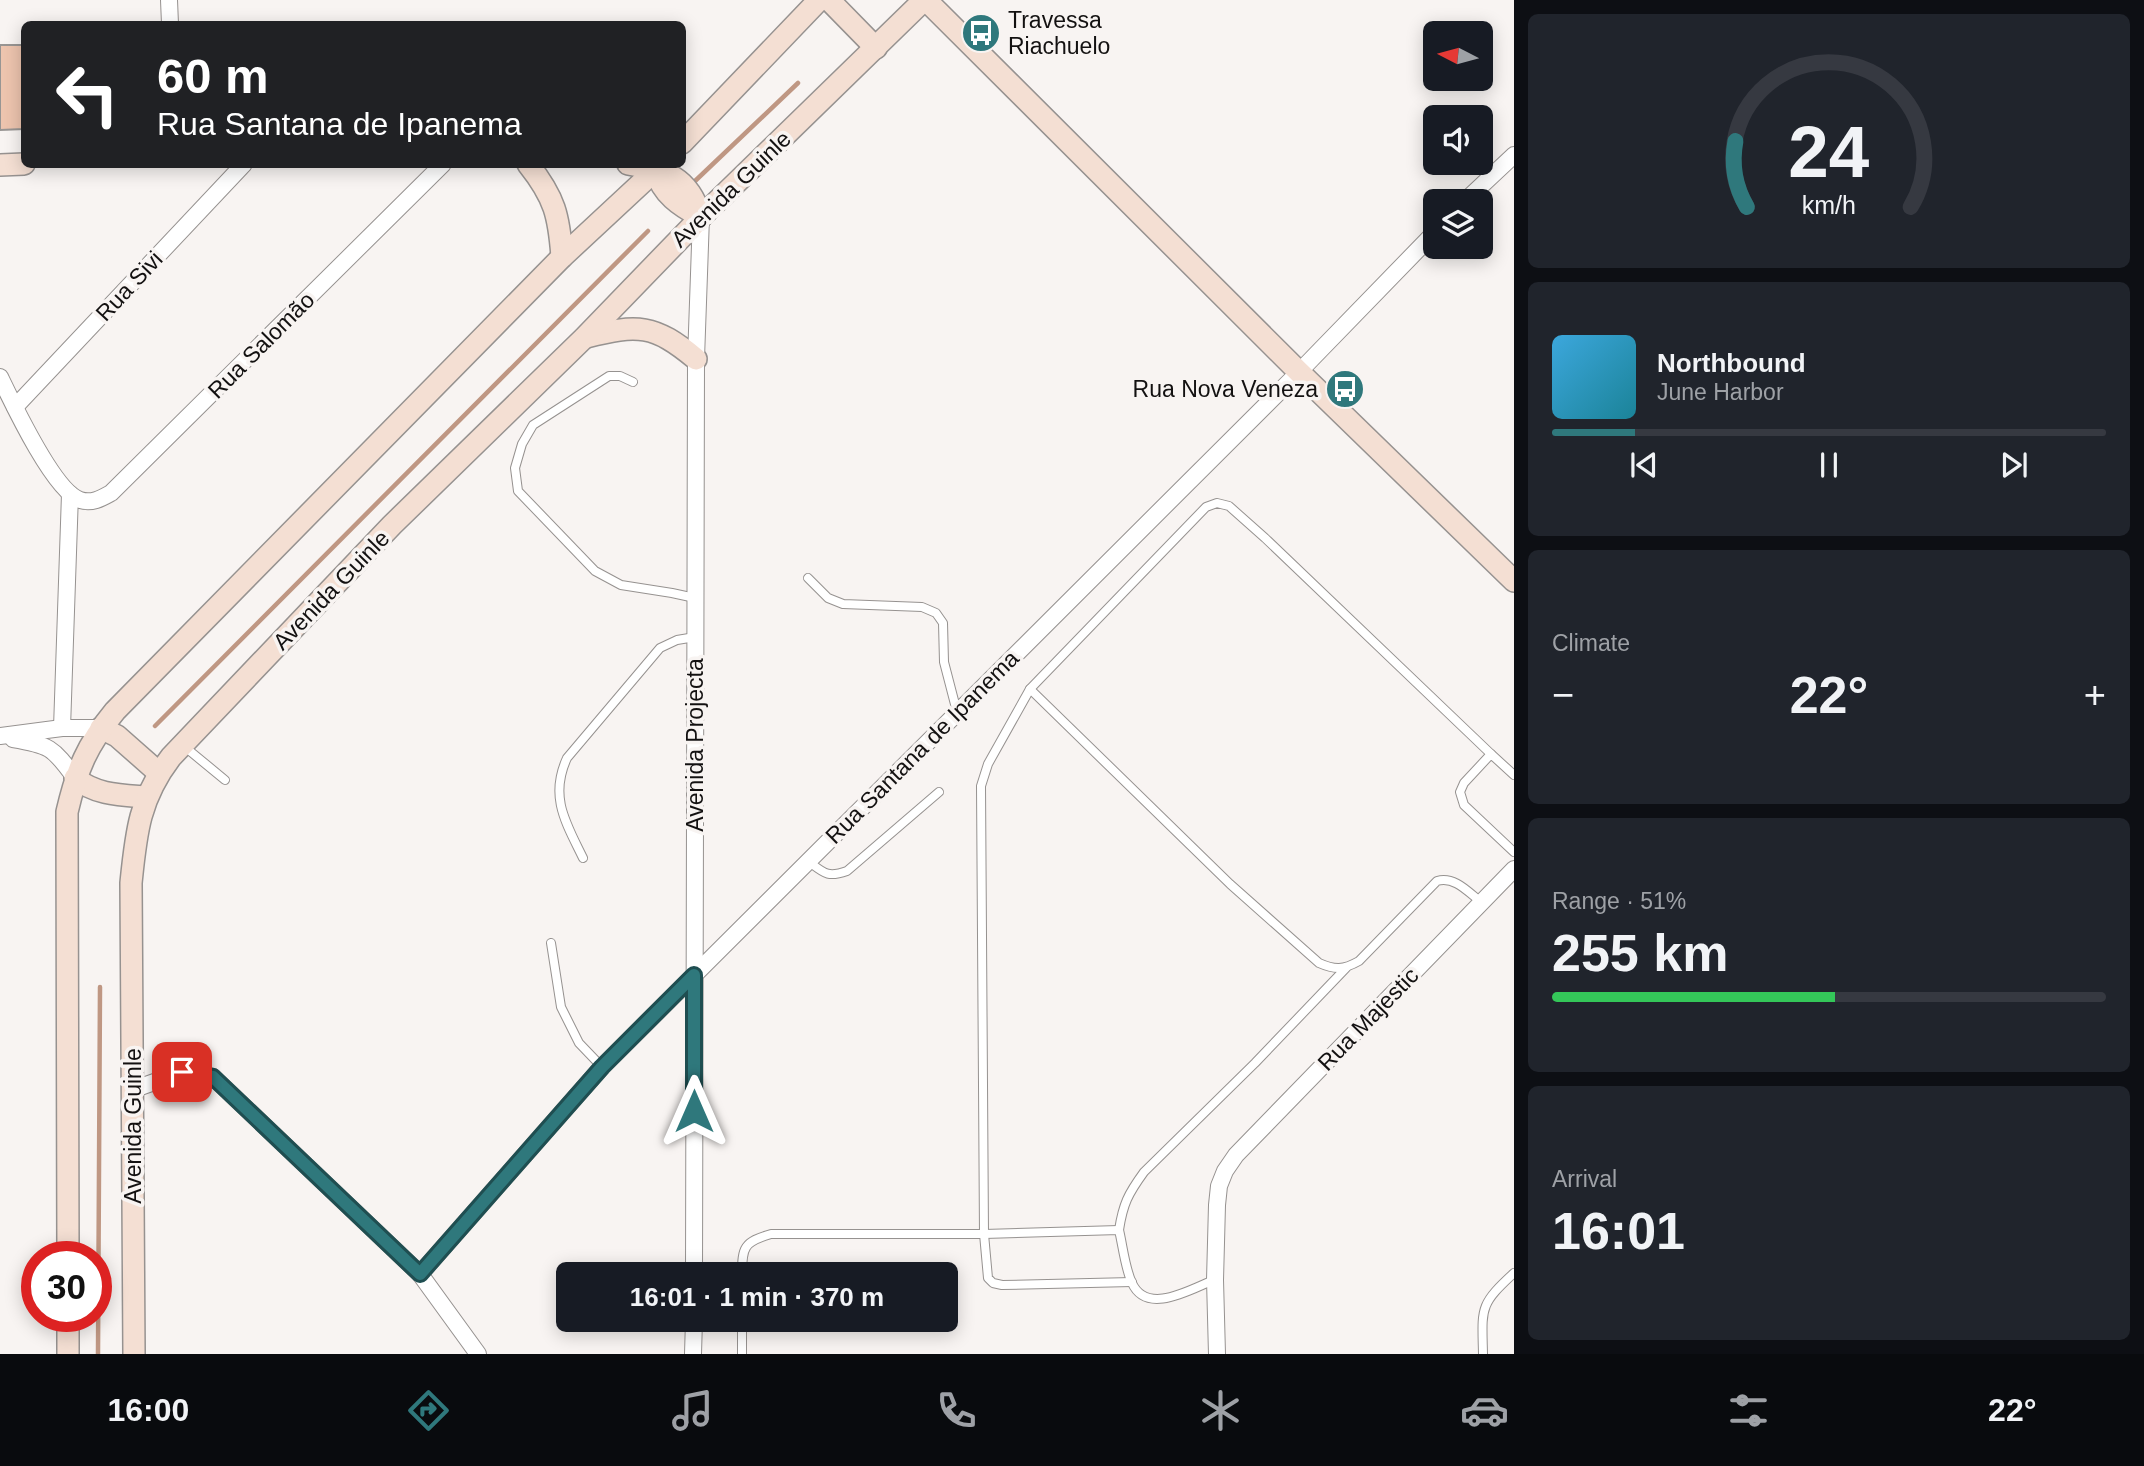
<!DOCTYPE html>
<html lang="en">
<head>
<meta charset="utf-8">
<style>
  :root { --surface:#171b24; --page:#20242c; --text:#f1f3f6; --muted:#9ea1a6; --line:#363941; --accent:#2f787c }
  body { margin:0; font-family:Arial,sans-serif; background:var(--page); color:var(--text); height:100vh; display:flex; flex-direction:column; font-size:26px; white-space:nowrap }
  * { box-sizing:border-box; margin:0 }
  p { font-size:23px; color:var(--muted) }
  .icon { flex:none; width:38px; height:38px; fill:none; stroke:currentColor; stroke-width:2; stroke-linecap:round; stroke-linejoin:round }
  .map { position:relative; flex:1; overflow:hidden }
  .panel { display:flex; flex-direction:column; gap:14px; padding:14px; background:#0d0f14; width:630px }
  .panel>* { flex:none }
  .hud { position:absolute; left:21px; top:21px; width:665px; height:147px; border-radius:10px; box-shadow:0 4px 18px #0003; background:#202124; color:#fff; overflow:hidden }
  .needle { width:46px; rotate:276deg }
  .controls { position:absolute; left:1423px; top:21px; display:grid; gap:14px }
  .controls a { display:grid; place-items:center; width:70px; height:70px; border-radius:10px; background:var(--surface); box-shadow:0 4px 18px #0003; font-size:35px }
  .speed { position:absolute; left:21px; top:1241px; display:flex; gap:14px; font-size:35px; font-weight:700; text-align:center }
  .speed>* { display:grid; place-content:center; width:91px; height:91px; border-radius:50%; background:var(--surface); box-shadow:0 4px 18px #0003; line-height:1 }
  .speed .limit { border:10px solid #d22; background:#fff; color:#111 }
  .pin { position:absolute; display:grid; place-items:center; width:60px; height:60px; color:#fff; margin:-30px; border-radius:14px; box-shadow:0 4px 10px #0006 }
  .me { position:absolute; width:77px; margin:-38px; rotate:0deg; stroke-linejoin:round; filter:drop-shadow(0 0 5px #0008) }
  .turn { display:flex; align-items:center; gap:24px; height:147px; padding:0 21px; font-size:32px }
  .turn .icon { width:91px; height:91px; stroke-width:2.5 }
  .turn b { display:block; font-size:49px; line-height:60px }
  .big { font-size:52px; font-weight:700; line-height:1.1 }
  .panel .widget { flex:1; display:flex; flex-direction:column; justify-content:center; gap:10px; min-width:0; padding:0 24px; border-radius:10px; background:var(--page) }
  .panel .dial { align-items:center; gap:0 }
  .dial svg { height:182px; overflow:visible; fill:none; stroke:var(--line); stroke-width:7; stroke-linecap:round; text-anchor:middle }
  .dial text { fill:var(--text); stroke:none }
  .song { display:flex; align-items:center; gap:21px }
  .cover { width:84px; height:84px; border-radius:10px; background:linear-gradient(135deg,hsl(200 70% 55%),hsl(190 70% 35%)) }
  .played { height:7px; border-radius:4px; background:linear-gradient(90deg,var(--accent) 15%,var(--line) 15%) }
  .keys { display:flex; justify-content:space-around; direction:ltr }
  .heat { display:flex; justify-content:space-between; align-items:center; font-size:38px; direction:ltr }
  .charge { height:10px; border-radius:5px; background:linear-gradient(90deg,#34c759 51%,var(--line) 0) }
  .trip { position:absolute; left:556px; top:1262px; width:402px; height:70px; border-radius:10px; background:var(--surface); box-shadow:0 4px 18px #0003; font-weight:700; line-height:70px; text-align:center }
  .tabs { display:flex; height:112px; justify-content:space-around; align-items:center; background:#090b0e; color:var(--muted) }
  .tabs .icon { width:49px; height:49px }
  .tabs .on { color:var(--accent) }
  .tabs b { font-size:32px; color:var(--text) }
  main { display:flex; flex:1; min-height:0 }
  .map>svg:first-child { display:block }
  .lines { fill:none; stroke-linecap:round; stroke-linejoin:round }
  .stream { stroke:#bf9783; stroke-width:4.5 }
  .building { fill:#edc4ae; stroke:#989593; stroke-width:2 }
  .lane-casing { stroke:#969290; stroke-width:10 }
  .street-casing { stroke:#969290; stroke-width:18 }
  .secondary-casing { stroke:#969290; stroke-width:24 }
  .lane { stroke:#fff; stroke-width:8 }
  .street { stroke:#fff; stroke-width:16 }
  .secondary { stroke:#f4dfd3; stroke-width:21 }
  .route-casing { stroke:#1f4e51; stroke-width:18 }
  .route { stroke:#2f787c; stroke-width:12 }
  .labels { text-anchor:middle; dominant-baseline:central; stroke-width:7; stroke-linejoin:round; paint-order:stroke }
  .poi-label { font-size:23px; fill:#131111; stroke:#f8f4f2; text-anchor:start }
  .street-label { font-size:23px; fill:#131111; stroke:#f8f4f2 }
</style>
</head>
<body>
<main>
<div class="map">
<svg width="1514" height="1354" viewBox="0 0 1514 1354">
  <rect width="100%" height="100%" fill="#f8f4f2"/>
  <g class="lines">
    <g class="stream">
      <path d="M694,182L798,83"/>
      <path d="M155,726L648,231"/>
      <path d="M98,1354L100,987"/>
    </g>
  </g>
  <path class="building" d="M0,45H24V129L0,130Z"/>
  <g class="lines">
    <defs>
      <g id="lane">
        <path d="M633,382L620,376H609L533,425L522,444L515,468L518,491L595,571L621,585L672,593L695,598"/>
        <path d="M808,578L828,598L843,604L922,607L936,613L943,623L944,662L957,712"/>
        <path d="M1030,689L1230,884L1319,963C1335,970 1343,970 1359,961L1437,881C1455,876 1468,892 1481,902"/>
        <path d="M185,747L225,780"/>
        <path d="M1514,775L1491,754L1464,783L1460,792L1464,805L1514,852"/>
        <path d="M583,858C566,823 549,797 567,758L660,648L677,640L695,637"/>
        <path d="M808,861C824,873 827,878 847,871L939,792"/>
        <path d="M551,943L561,1007L579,1043L602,1067"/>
        <path d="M1119,1230C1123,1204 1128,1194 1144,1172L1255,1063L1346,968"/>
        <path d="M742,1274C742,1247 744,1242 771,1234H984L1119,1230C1123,1247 1125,1268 1132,1283C1147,1316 1191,1289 1214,1280"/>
        <path d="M1132,1282L1002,1285L993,1283L988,1278L984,1234L981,786L988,764L1030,689L1206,507L1217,503L1229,506L1265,538L1491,754"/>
        <path d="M742,1320V1354"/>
        <path d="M1483,1354C1482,1308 1479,1305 1514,1273"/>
      </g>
      <g id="street">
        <path d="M169,0L170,24"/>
        <path d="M1465,201L1514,155"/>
        <path d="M0,377C13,404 54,491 80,500C92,504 102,498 111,493L443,164"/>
        <path d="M15,407L244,164"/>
        <path d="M62,728L70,494"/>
        <path d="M0,736L62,728H101"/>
        <path d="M13,739C49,745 53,747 75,778"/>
        <path d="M132,1090L182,1072L213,1077L420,1274L478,1354"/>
        <path d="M420,1274L602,1067L1299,372L1435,232"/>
        <path d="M694,1274L696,359L701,217"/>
        <path d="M693,1354L694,1320"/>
        <path d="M1217,1354L1215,1280L1217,1205L1219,1186L1225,1171L1236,1155L1514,869"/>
      </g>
      <g id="secondary">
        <path d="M829,0L876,48"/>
        <path d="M926,0L1299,372L1514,581"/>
        <path d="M682,143L819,0"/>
        <path d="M528,164C555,198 559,216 562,257"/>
        <path d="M628,164C667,171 688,176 701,217"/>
        <path d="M0,165L24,164"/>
        <path d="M656,171C662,194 680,206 701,217"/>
        <path d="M586,337C638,324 654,324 696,359"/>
        <path d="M101,728L117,736L159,773"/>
        <path d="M75,778C96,795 120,795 146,797"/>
        <path d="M68,1256L67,812C77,769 87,745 115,711L562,257L662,164"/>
        <path d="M68,1316V1354"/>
        <path d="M134,1354L131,883C136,833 139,799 171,757L392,525L584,338L701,217L924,0"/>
      </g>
    </defs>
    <use href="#lane" class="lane-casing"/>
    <use href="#street" class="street-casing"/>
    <use href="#secondary" class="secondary-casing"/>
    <use href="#lane" class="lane"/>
    <use href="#street" class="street"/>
    <use href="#secondary" class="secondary"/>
  </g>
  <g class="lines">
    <defs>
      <path id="route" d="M182,1072L213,1077L420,1274L602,1067L694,975V1111"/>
    </defs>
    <use href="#route" class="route-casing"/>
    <use href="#route" class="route"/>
  </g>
  <defs>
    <symbol id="bus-disc" viewBox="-11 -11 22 22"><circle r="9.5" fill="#2f787c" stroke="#f8f4f2"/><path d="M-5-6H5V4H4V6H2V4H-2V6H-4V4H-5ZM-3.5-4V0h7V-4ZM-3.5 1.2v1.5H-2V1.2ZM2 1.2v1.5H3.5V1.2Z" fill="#fff"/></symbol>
  </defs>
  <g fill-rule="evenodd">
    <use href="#bus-disc" x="959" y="11" width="44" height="44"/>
    <use href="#bus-disc" x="1323" y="367" width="44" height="44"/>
  </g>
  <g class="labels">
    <g class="poi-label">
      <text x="1008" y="20">Travessa<tspan x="1008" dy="26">Riachuelo</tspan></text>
      <text x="1318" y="389" text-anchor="end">Rua Nova Veneza</text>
    </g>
    <g class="street-label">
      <text transform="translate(731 189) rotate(-44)">Avenida Guinle</text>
      <text transform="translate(129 286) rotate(-47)">Rua Sivi</text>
      <text transform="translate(261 345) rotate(-45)">Rua Salomão</text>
      <text transform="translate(331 590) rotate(-46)">Avenida Guinle</text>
      <text transform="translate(695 745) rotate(-90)">Avenida Projecta</text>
      <text transform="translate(922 747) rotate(-45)">Rua Santana de Ipanema</text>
      <text transform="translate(1368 1019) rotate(-46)">Rua Majestic</text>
      <text transform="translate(133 1126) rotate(-90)">Avenida Guinle</text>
    </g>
  </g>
</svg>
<div class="controls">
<a><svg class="needle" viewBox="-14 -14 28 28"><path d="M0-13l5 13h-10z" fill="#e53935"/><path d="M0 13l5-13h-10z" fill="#9ea1a6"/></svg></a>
<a><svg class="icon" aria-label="sound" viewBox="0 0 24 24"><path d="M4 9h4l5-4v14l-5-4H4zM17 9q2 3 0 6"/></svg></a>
<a><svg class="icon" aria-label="layers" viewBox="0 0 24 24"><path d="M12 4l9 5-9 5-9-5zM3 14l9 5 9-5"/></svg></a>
</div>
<div class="speed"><div class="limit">30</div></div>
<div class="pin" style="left:182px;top:1072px;background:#d93025"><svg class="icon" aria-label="arrive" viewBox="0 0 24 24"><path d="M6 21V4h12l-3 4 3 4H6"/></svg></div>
<svg class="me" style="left:694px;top:1111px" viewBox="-20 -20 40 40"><path d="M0-17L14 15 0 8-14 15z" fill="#2f787c" stroke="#fff" stroke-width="4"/></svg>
<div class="trip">16:01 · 1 min · 370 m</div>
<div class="hud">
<div class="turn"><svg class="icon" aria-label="left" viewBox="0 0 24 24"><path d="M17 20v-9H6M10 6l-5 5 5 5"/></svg><div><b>60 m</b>Rua Santana de Ipanema</div></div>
</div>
</div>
<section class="panel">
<div class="widget dial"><svg viewBox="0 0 100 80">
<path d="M14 69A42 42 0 1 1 86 69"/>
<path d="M14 69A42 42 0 0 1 9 40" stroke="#2f787c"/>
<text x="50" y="56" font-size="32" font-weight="700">24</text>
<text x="50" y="72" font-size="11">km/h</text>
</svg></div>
<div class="widget">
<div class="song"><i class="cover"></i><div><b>Northbound</b><p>June Harbor</p></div></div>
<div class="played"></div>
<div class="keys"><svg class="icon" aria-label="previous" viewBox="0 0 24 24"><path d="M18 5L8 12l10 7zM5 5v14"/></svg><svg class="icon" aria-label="pause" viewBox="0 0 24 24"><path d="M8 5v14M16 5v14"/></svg><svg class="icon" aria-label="next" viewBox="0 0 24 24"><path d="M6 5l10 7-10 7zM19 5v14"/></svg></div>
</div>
<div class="widget"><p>Climate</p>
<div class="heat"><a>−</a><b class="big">22°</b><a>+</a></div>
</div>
<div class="widget"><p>Range · 51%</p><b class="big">255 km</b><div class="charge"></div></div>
<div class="widget"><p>Arrival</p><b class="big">16:01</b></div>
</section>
</main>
<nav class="tabs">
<b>16:00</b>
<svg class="icon on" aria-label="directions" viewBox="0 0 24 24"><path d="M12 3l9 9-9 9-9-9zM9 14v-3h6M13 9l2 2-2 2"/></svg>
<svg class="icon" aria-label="music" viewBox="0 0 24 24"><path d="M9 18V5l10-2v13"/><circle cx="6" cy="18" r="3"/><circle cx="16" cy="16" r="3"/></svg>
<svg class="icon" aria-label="phone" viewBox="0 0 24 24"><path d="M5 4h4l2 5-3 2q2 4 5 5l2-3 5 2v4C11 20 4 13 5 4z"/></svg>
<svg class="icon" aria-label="climate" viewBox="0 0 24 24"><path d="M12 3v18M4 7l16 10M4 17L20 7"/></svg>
<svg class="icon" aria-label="car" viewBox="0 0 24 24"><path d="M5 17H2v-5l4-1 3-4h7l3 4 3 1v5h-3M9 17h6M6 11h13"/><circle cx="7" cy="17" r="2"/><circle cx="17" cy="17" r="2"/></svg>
<svg class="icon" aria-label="filters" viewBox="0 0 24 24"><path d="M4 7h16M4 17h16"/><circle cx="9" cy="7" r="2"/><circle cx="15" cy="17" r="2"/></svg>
<b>22°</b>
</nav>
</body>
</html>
